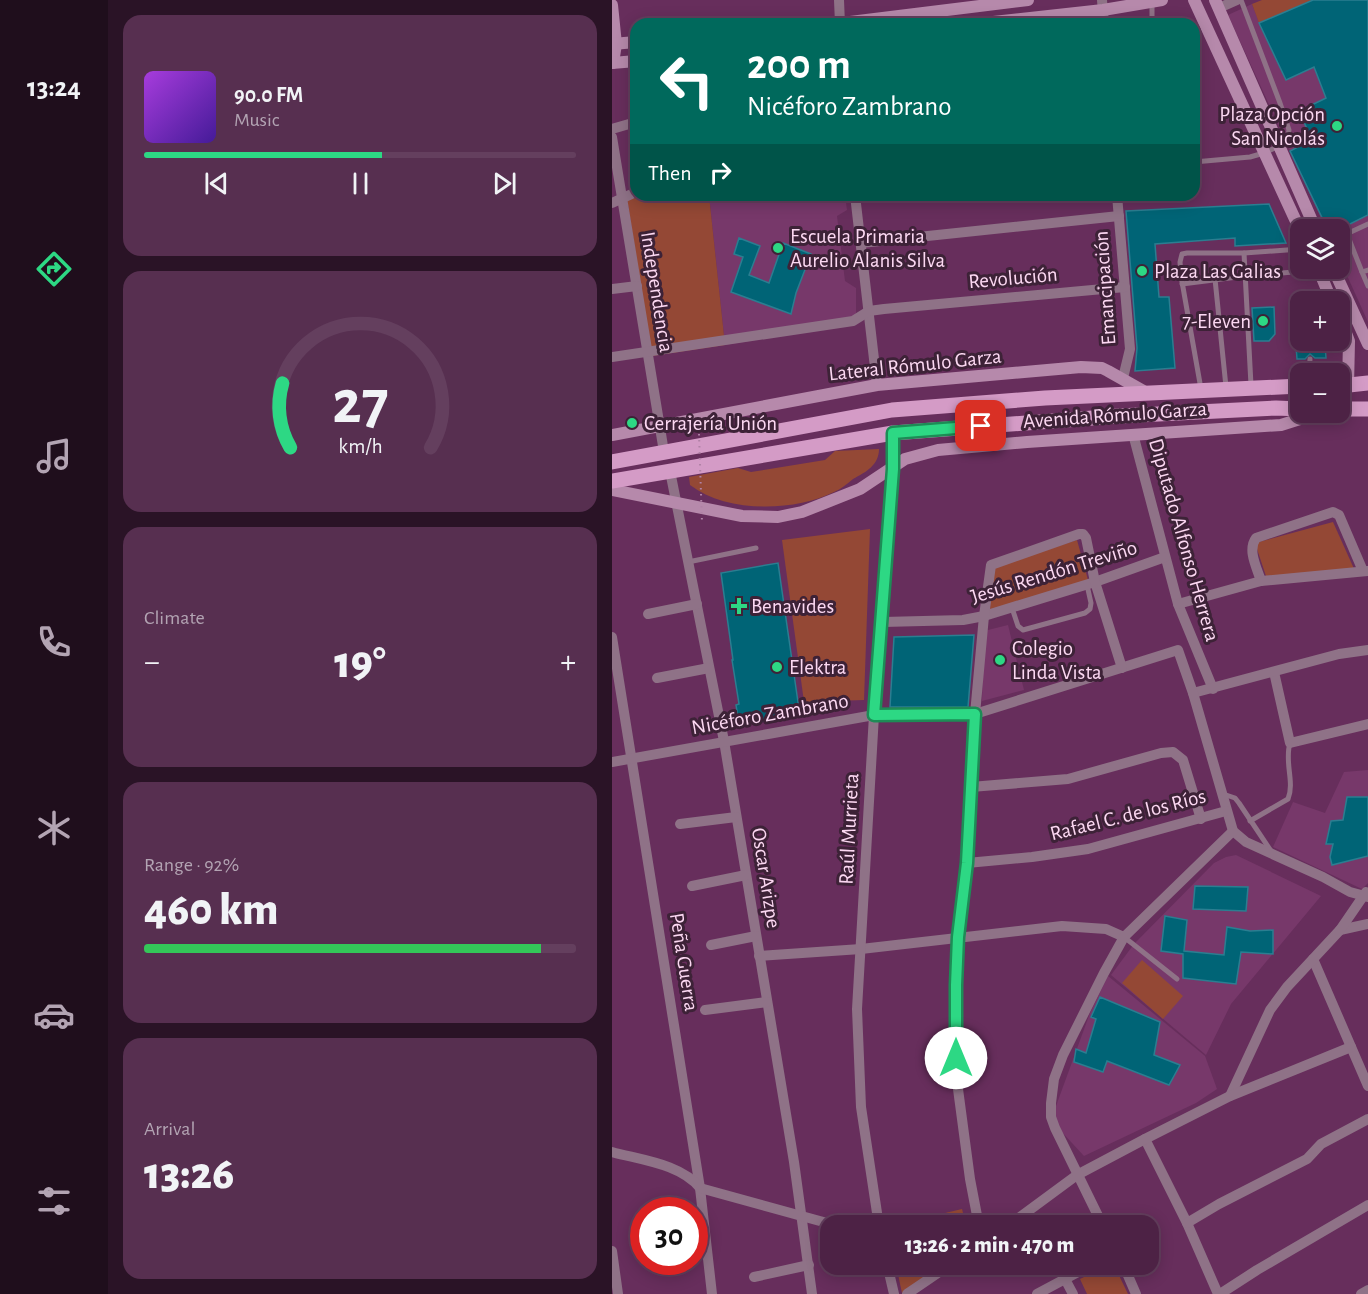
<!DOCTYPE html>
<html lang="en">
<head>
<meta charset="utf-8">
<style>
  :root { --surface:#4d2245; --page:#572f50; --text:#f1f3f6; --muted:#b3a4b3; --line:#643f5e; --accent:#2dd884 }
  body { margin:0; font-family:"Alegreya Sans",sans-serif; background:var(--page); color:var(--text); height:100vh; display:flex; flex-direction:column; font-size:22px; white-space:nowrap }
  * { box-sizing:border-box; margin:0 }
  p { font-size:20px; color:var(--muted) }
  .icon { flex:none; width:33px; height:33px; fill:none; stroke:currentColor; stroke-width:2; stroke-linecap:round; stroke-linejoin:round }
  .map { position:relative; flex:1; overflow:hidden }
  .drawer { display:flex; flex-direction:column; gap:15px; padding:15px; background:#2a1326; width:504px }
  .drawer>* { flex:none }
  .guide { position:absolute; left:18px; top:18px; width:570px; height:183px; border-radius:18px; box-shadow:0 3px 15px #0003,0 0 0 2px var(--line); background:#00695c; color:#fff; overflow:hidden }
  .buttons { position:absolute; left:678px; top:219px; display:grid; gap:12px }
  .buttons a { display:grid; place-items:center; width:60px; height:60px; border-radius:12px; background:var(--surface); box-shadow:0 3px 15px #0003,0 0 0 2px var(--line); font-size:30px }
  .speed { position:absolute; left:18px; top:1197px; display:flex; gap:12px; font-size:30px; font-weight:700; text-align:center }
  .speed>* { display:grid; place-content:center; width:78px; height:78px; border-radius:50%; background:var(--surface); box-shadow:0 3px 15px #0003,0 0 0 2px var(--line); line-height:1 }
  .speed .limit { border:9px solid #d22; background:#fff; color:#111 }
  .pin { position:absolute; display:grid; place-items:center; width:51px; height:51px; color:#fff; margin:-26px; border-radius:12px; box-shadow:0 3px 9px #0006 }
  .me { position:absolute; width:66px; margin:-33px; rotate:0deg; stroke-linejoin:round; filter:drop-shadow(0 0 4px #0008) }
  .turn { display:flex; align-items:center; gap:21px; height:126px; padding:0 18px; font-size:27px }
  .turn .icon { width:78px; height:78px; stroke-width:2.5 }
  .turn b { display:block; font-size:42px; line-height:51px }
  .then { display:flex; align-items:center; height:57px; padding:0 18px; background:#0003; gap:12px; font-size:22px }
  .big { font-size:45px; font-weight:800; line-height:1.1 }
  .drawer .card { flex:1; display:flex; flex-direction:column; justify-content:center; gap:9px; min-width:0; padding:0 21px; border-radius:18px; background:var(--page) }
  .drawer .dial { align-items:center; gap:0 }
  .dial svg { height:156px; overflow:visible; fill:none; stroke:var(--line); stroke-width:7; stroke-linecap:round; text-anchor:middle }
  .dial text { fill:var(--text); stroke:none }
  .song { display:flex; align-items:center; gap:18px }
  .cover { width:72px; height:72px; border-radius:9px; background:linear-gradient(135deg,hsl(280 70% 55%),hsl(260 70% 35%)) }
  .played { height:6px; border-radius:3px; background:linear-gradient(90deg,var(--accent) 55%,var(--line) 55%) }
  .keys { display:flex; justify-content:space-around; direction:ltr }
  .heat { display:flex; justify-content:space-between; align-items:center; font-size:33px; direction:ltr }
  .charge { height:9px; border-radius:4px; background:linear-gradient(90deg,#34c759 92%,var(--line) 0) }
  .trip { position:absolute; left:208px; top:1215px; width:339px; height:60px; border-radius:18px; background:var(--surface); box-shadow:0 3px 15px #0003,0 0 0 2px var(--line); font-weight:800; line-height:60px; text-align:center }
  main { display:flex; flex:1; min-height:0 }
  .tabs { display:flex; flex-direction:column; width:108px; justify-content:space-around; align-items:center; background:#1f0e1c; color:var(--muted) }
  .tabs .icon { width:42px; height:42px }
  .tabs .on { color:var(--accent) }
  .tabs b { font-size:27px; color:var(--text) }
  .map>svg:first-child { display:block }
  .built { fill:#77386a }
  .green { fill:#944835 }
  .building { fill:#006476; stroke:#2b7e91; stroke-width:1.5 }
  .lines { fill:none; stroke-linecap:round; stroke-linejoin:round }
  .lane { stroke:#8f7287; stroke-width:5 }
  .street { stroke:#8f7287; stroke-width:10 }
  .secondary { stroke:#b689ab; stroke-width:12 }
  .primary { stroke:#d49bc6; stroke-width:15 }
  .path-bridge { stroke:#b082a6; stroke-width:2; stroke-dasharray:1.5 4.5; stroke-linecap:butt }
  .route-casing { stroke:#1d8c56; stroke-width:15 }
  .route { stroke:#2dd884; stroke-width:10 }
  .poi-dot { fill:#2dd884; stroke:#3d2237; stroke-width:2 }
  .labels { text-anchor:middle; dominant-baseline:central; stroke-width:6; stroke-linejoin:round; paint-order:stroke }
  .poi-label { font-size:21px; fill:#fcd8f2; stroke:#3d2237; text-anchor:start }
  .street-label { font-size:21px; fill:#fcd8f2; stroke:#3d2237 }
</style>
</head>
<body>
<main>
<nav class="tabs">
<b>13:24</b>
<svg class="icon on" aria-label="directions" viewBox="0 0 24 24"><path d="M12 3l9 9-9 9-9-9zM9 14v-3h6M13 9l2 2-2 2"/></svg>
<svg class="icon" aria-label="music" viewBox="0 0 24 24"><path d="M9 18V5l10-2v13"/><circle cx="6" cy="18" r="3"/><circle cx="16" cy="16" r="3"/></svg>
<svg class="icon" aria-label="phone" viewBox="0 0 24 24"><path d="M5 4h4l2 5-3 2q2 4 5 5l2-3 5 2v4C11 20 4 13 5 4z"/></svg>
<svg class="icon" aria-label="climate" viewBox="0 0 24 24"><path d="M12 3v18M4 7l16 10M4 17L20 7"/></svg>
<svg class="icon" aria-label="car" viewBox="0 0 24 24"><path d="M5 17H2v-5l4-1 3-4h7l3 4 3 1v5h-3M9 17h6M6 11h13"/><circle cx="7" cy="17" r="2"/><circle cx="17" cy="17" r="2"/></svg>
<svg class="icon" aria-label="filters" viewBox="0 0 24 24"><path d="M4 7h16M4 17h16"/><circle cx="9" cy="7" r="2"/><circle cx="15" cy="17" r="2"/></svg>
</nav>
<section class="drawer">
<div class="card">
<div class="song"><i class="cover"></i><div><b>90.0 FM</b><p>Music</p></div></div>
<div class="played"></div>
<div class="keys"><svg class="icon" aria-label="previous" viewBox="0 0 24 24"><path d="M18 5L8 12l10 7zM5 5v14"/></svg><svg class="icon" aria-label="pause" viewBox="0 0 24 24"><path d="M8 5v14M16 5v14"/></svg><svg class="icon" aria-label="next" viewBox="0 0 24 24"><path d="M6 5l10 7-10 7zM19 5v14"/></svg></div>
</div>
<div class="card dial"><svg viewBox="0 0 100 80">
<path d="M14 69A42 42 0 1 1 86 69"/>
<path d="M14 69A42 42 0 0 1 10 36" stroke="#2dd884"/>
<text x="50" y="56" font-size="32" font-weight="700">27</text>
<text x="50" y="72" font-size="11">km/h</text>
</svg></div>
<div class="card"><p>Climate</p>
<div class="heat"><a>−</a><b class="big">19°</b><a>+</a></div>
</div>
<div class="card"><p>Range · 92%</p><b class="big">460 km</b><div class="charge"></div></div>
<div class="card"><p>Arrival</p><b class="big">13:26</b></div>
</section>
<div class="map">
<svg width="756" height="1294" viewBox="0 0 756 1294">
  <rect width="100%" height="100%" fill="#672e5c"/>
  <g class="built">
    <path d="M701,0H756V322L728,260V230L714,229L616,15L640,4L647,22Z"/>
    <path d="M97,195H233L235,210L225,216L233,281L244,288V313L238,325L113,345Z"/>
    <path d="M396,625L412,690L370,701L372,631Z"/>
    <path d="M756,770V883L750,889L661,847L681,802L713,813L732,772Z"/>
    <path d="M624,855L709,896L619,1004L594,1055L499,975L522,944L602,863L614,857Z"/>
    <path d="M496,976L593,1056L605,1089L584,1103L472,1156L448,1130L444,1118V1106L478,1013Z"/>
  </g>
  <g class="green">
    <path d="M650,0H701L647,23L640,4Z"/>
    <path d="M52,195H97L113,345L40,356L15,199Z"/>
    <path d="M267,449C267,465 254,472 241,479C235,484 229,489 222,492C182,512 114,513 78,485L77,477L126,468L139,472L213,460L223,451Z"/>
    <path d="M721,522L743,571L654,576L643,543Z"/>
    <path d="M258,529L252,700L192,702L170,540Z"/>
    <path d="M465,540L476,580L378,612L379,568Z"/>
    <path d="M530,960L571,996L551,1019L510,983Z"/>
    <path d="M350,1209L354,1225H282Z"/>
    <path d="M284,1265H335L319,1277L290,1293Z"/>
    <path d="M497,1265H502L516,1294H475L468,1279Z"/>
  </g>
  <g class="building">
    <path d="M701,0H756V215L726,230H716L678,151L700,140L687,111L714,98L702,67L674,80L647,23Z"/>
    <path d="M657,204L674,243L623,246V238L543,244L547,297H557L563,368L523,371L525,348L514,211Z"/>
    <path d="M127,238L148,246L137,275L157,283L171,243L199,254L184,293L179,314L119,292L131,257L122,254Z"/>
    <path d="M662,307L663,334L657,341H642L640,308Z"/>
    <path d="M702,345L706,349L713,345L714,358H703L698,354L693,359H685L684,346Z"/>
    <path d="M166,563L188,716L127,724L124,705L127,704L120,660H121L109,573Z"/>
    <path d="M362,635L356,707H278L282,637Z"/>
    <path d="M735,797H756V856L720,865L718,857L721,844H714L719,821L731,820Z"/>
    <path d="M583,886L636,887L634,911L581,909Z"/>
    <path d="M553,916L575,920L572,951L612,955L615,927L638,931L661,930V954L629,952L624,984L571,978V954L549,951Z"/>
    <path d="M488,997L548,1022L542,1055L568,1065L557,1085L495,1061L491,1072L462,1062L464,1049L474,1053L484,1019L479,1017Z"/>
  </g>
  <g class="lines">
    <g class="lane">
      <path d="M540,3V24"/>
      <path d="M582,162L638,157L652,153L667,146L676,135L677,130L668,103L629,0"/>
      <path d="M735,234L750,272"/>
      <path d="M728,237L756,224"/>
      <path d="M632,253L639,385"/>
      <path d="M756,270L750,272L756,286"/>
      <path d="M603,279L614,387"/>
      <path d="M570,284L633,276L705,270"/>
      <path d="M707,344L711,340"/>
      <path d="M697,374L698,359"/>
      <path d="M589,389L569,276L568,262L570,254L575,253H632L688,249"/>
      <path d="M76,562L144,548"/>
      <path d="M400,608L406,626L411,630L473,613L478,609L479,603L475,585"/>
      <path d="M611,794L623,798L627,803L659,851"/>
      <path d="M638,821L676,799C683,782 672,762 678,743"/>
      <path d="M512,937L565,979"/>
    </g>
    <g class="street">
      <path d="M227,0L228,24"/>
      <path d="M490,0L492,24"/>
      <path d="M607,8L625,0"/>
      <path d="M0,129L24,122"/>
      <path d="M0,137L52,452"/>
      <path d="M243,195L265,385"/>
      <path d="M505,195L518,349L511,378"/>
      <path d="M0,203L24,192"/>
      <path d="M249,243L507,216"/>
      <path d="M0,289L25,286"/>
      <path d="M0,357L241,321L257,311L272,309L513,287"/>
      <path d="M521,434L566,604L601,689"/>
      <path d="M58,471L112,741L182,1162L200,1294"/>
      <path d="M649,581C645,568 635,550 644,538L721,512L727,515L751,571"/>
      <path d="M566,604L649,581L756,571"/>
      <path d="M36,614L85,604"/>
      <path d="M271,622L351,620L372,616L483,582L553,557"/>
      <path d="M0,637L88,1188L100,1294"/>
      <path d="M662,672L678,743L756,724"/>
      <path d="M45,678L97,668"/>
      <path d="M581,693L727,654L756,650"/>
      <path d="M0,762L262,715L363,714L566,650L581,693L621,831L634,842L711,877L738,892L756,897"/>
      <path d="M359,787L456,779L549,753L561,752L571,760L589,819"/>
      <path d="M68,824L124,817"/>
      <path d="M355,863L420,857L476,849L614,811"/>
      <path d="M80,886L134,875"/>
      <path d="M728,930L756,924"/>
      <path d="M99,945L144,936"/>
      <path d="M147,956L249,949L450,926L494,929L512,937"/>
      <path d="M701,959L756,1086"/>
      <path d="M93,1010L155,1002"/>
      <path d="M618,1096L658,1010L675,987L728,930L754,892"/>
      <path d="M533,1139L575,1223L606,1294"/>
      <path d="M0,1152C29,1160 69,1164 88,1188L226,1226"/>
      <path d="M575,1223L607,1204L695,1159L709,1144L756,1119"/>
      <path d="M267,1226L249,1107L245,1009L262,715L281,469V433"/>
      <path d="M367,1226L358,1179L346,1089L344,985L346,937L355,863L363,714L372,616L379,565L467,534H471L474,538L483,582L510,668"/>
      <path d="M396,1226L465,1175L533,1139L618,1096L739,1047"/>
      <path d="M491,1226L443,1128L439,1117V1103L442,1079L451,1055L492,973L512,937L621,831"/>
      <path d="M0,1251L6,1294"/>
      <path d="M275,1264L282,1294"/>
      <path d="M511,1264L524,1294"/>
      <path d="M142,1277L197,1265"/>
      <path d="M453,1279L461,1294"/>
      <path d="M295,1294L339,1264"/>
      <path d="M425,1294L481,1264"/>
      <path d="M608,1294L645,1270L756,1205"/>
      <path d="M749,1294L756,1290"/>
    </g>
    <g class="secondary">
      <path d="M582,0L688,230"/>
      <path d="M603,0L704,230"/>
      <path d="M0,5L4,44L1,63"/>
      <path d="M222,24L416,0"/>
      <path d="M363,24L491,10L550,0"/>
      <path d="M0,44L24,42"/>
      <path d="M0,63L24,61"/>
      <path d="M706,268L720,302"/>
      <path d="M721,268L756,344"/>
      <path d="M728,317L737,341L736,386"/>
      <path d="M0,435L265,385L469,367L490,368L496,371L535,393"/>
      <path d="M0,490L130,516L166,517L190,512L248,489L293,459L326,450L415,442L669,425L688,419L700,412"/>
    </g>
    <g class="primary">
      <path d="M728,386L756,383"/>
      <path d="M728,409H756"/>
      <path d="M0,462L280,410L433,398L688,386"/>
      <path d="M0,481L281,433L507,416L664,408L688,409"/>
    </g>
    <path class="path-bridge" d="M87,434L90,523"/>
  </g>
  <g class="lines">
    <defs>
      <path id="route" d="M344,1058V985L346,937L355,863L363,714L262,715L281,469V433L369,426"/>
    </defs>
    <use href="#route" class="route-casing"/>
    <use href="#route" class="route"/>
  </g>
  <g class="poi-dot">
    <circle cx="725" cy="126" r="6"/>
    <circle cx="166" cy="248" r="6"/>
    <circle cx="530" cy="271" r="6"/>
    <circle cx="651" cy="321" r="6"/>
    <circle cx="20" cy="423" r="6"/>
    <path d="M124 597h6v6h6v6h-6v6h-6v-6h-6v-6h6z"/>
    <circle cx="388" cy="660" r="6"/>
    <circle cx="165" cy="667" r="6"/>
  </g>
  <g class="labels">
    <g class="poi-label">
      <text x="713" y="114" text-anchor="end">Plaza Opción<tspan x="713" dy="24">San Nicolás</tspan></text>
      <text x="178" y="236">Escuela Primaria<tspan x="178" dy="24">Aurelio Alanis Silva</tspan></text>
      <text x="542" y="271">Plaza Las Galias</text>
      <text x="639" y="321" text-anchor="end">7-Eleven</text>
      <text x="32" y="423">Cerrajería Unión</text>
      <text x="139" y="606">Benavides</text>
      <text x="400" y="648">Colegio<tspan x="400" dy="24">Linda Vista</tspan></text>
      <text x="177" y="667">Elektra</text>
    </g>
    <g class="street-label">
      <text transform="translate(401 278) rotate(-5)">Revolución</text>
      <text transform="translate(493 288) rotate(-94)">Emancipación</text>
      <text transform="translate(45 292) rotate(81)">Independencia</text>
      <text transform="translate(303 365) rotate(-6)">Lateral Rómulo Garza</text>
      <text transform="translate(503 415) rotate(-4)">Avenida Rómulo Garza</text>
      <text transform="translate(572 540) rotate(74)">Diputado Alfonso Herrera</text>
      <text transform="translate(442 572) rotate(-17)">Jesús Rendón Treviño</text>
      <text transform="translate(158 714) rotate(-10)">Nicéforo Zambrano</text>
      <text transform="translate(516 815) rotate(-14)">Rafael C. de los Ríos</text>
      <text transform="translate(237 829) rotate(-87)">Raúl Murrieta</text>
      <text transform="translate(154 878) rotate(81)">Oscar Arizpe</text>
      <text transform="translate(72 962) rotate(81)">Peña Guerra</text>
    </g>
  </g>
</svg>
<div class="buttons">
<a><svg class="icon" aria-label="layers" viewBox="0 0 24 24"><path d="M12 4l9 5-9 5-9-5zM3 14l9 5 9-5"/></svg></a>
<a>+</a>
<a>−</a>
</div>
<div class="speed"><div class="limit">30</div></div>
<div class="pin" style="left:369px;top:426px;background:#d93025"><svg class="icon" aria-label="arrive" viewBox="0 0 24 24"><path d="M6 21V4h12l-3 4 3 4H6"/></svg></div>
<svg class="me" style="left:344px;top:1058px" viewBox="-20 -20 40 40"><circle r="19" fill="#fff"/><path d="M0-13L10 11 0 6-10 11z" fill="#2dd884"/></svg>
<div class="trip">13:26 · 2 min · 470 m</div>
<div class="guide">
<div class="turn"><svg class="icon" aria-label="left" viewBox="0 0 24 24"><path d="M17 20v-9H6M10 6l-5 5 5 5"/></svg><div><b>200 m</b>Nicéforo Zambrano</div></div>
<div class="then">Then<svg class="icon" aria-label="right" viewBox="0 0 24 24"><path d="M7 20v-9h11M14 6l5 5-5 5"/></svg></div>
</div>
</div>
</main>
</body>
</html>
